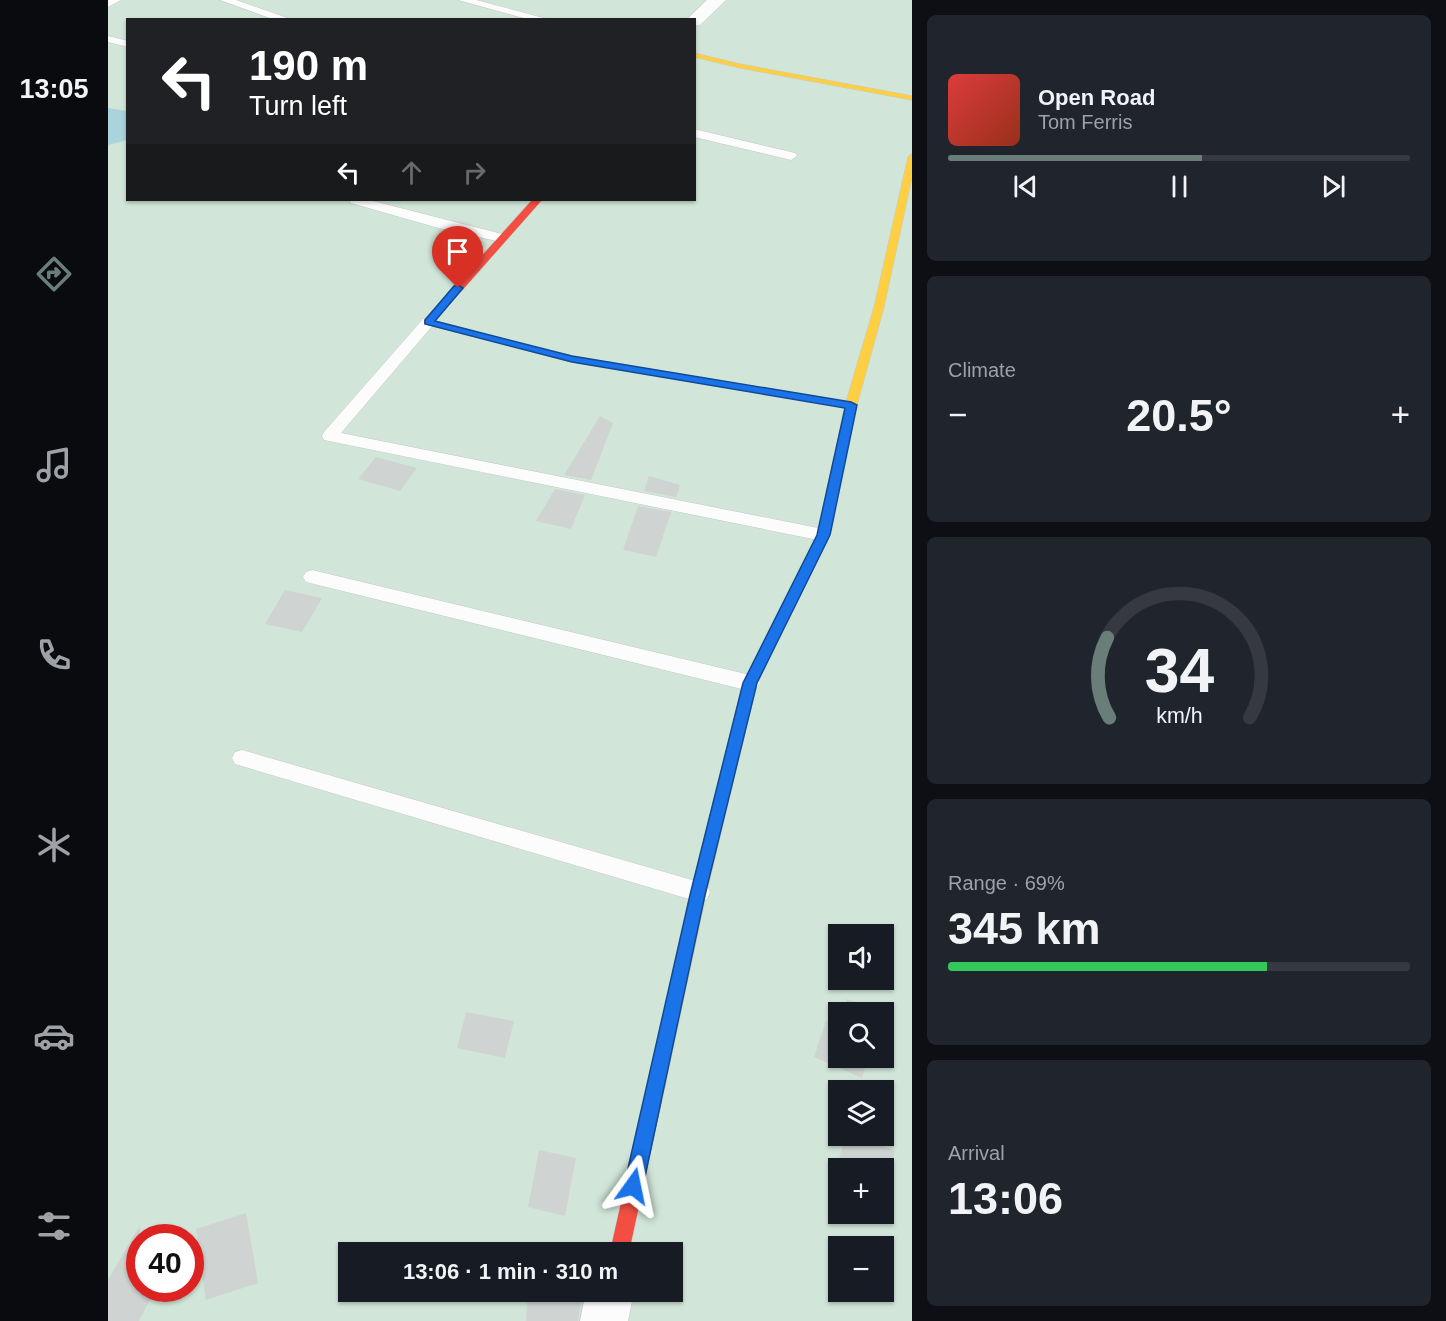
<!DOCTYPE html>
<html lang="en">
<head>
<meta charset="utf-8">
<style>
  :root { --surface:#171b24; --page:#20242c; --text:#f1f3f6; --muted:#9ea1a6; --line:#363941; --accent:#697e78 }
  body { margin:0; font-family:Helvetica,sans-serif; background:var(--page); color:var(--text); height:100vh; display:flex; flex-direction:column; font-size:22px; white-space:nowrap }
  * { box-sizing:border-box; margin:0 }
  p { font-size:20px; color:var(--muted) }
  .icon { flex:none; width:33px; height:33px; fill:none; stroke:currentColor; stroke-width:2; stroke-linecap:round; stroke-linejoin:round }
  .map { position:relative; flex:1; overflow:hidden }
  .sheet { display:flex; flex-direction:column; gap:15px; padding:15px; background:#0d0f14; width:534px }
  .sheet>* { flex:none }
  .top-card { position:absolute; left:18px; top:18px; width:570px; height:183px; border-radius:0px; box-shadow:0 2px 4px #0004; background:#202124; color:#fff; overflow:hidden }
  .fabs { position:absolute; left:720px; top:924px; display:grid; gap:12px }
  .fabs a { display:grid; place-items:center; width:66px; height:66px; border-radius:0px; background:var(--surface); box-shadow:0 2px 4px #0004; font-size:30px }
  .speed { position:absolute; left:18px; top:1224px; display:flex; gap:12px; font-size:30px; font-weight:700; text-align:center }
  .speed>* { display:grid; place-content:center; width:78px; height:78px; border-radius:50%; background:var(--surface); box-shadow:0 2px 4px #0004; line-height:1 }
  .speed .limit { border:9px solid #d22; background:#fff; color:#111 }
  .pin { position:absolute; display:grid; place-items:center; width:51px; height:51px; color:#fff; margin:-62px -26px; border-radius:50% 50% 50% 0; rotate:-45deg; box-shadow:0 0 6px #0007 }
  .pin .icon { rotate:45deg }
  .me { position:absolute; width:66px; margin:-33px; rotate:12deg; stroke-linejoin:round; filter:drop-shadow(0 0 4px #0008) }
  .turn { display:flex; align-items:center; gap:21px; height:126px; padding:0 24px; font-size:27px }
  .turn .icon { width:78px; height:78px; stroke-width:2.5 }
  .turn b { display:block; font-size:42px; line-height:51px }
  .lanes { display:flex; align-items:center; height:57px; padding:0 24px; background:#0003; justify-content:center; gap:30px; direction:ltr }
  .lanes .off { opacity:.35 }
  .big { font-size:45px; font-weight:600; line-height:1.1 }
  .sheet .card { flex:1; display:flex; flex-direction:column; justify-content:center; gap:9px; min-width:0; padding:0 21px; border-radius:9px; background:var(--page) }
  .sheet .dial { align-items:center; gap:0 }
  .dial svg { height:156px; overflow:visible; fill:none; stroke:var(--line); stroke-width:7; stroke-linecap:round; text-anchor:middle }
  .dial text { fill:var(--text); stroke:none }
  .song { display:flex; align-items:center; gap:18px }
  .cover { width:72px; height:72px; border-radius:9px; background:linear-gradient(135deg,hsl(0 70% 55%),hsl(10 70% 35%)) }
  .played { height:6px; border-radius:3px; background:linear-gradient(90deg,var(--accent) 55%,var(--line) 55%) }
  .keys { display:flex; justify-content:space-around; direction:ltr }
  .heat { display:flex; justify-content:space-between; align-items:center; font-size:33px; direction:ltr }
  .charge { height:9px; border-radius:4px; background:linear-gradient(90deg,#34c759 69%,var(--line) 0) }
  .trip { position:absolute; left:230px; top:1242px; width:345px; height:60px; border-radius:0px; background:var(--surface); box-shadow:0 2px 4px #0004; font-weight:600; line-height:60px; text-align:center }
  main { display:flex; flex:1; min-height:0 }
  .tab-bar { display:flex; flex-direction:column; width:108px; justify-content:space-around; align-items:center; background:#090b0e; color:var(--muted) }
  .tab-bar .icon { width:42px; height:42px }
  .tab-bar .current { color:var(--accent) }
  .tab-bar b { font-size:27px; color:var(--text) }
  .map>svg:first-child { display:block }
  .green { fill:#d1e6d8; fill-rule:evenodd }
  .water { fill:#a9d4db }
  .building { fill:#cfd4d2 }
  .lines { fill:none; stroke-linecap:round; stroke-linejoin:round }
  .lane-casing { stroke:#c5cac8; stroke-width:1 }
  .street-casing { stroke:#c5cac8; stroke-width:1 }
  .fast-casing { stroke:#c3cbc8; stroke-width:1 }
  .slow-casing { stroke:#c3cbc8; stroke-width:1 }
  .jam-casing { stroke:#c3cbc8; stroke-width:1 }
  .lane { fill:#fcfcfc; fill-rule:evenodd }
  .street { fill:#fcfcfc; fill-rule:evenodd }
  .fast { fill:#16e098; fill-rule:evenodd }
  .slow { fill:#ffcf43; fill-rule:evenodd }
  .jam { fill:#f24e42; fill-rule:evenodd }
  .route { fill:#1a73e8; stroke:#114b97; stroke-width:1.5 }
</style>
</head>
<body>
<main>
<nav class="tab-bar">
<b>13:05</b>
<svg class="icon current" aria-label="directions" viewBox="0 0 24 24"><path d="M12 3l9 9-9 9-9-9zM9 14v-3h6M13 9l2 2-2 2"/></svg>
<svg class="icon" aria-label="music" viewBox="0 0 24 24"><path d="M9 18V5l10-2v13"/><circle cx="6" cy="18" r="3"/><circle cx="16" cy="16" r="3"/></svg>
<svg class="icon" aria-label="phone" viewBox="0 0 24 24"><path d="M5 4h4l2 5-3 2q2 4 5 5l2-3 5 2v4C11 20 4 13 5 4z"/></svg>
<svg class="icon" aria-label="climate" viewBox="0 0 24 24"><path d="M12 3v18M4 7l16 10M4 17L20 7"/></svg>
<svg class="icon" aria-label="car" viewBox="0 0 24 24"><path d="M5 17H2v-5l4-1 3-4h7l3 4 3 1v5h-3M9 17h6M6 11h13"/><circle cx="7" cy="17" r="2"/><circle cx="17" cy="17" r="2"/></svg>
<svg class="icon" aria-label="filters" viewBox="0 0 24 24"><path d="M4 7h16M4 17h16"/><circle cx="9" cy="7" r="2"/><circle cx="15" cy="17" r="2"/></svg>
</nav>
<div class="map">
<svg width="804" height="1321" viewBox="0 0 804 1321">
  <rect width="100%" height="100%" fill="#e8edeb"/>
  <path class="green" d="M0,0H804V1321H0ZM20,20H586V200H20ZM730,934H776V980H730ZM730,1012H776V1058H730ZM730,1090H776V1136H730ZM730,1168H776V1214H730ZM32,1238H82V1288H32ZM730,1246H776V1292H730ZM240,1252H564V1292H240Z"/>
  <path class="water" d="M0,108L19,111V140L0,145Z"/>
  <g class="building">
    <path d="M492,416L505,423L483,480L456,475Z"/>
    <path d="M268,457L309,468L292,491L250,479Z"/>
    <path d="M541,476L572,485L568,497L536,491Z"/>
    <path d="M447,489L477,495L463,529L428,521Z"/>
    <path d="M530,506L563,512L548,557L515,550Z"/>
    <path d="M177,590L214,598L194,632L157,624Z"/>
    <path d="M739,999L773,1012H735Z"/>
    <path d="M358,1012L406,1021L397,1058L349,1048Z"/>
    <path d="M718,1021L730,1026V1058H760L754,1078L706,1057Z"/>
    <path d="M738,1136H752L787,1151L777,1193L776,1168H730V1173L727,1171Z"/>
    <path d="M431,1150L468,1158L457,1216L420,1207Z"/>
    <path d="M138,1213L150,1283L98,1300L88,1229Z"/>
    <path d="M32,1225V1288H48L31,1321H0V1280Z"/>
    <path d="M420,1292L474,1298L470,1321H418Z"/>
  </g>
  <g class="lines">
    <defs>
      <g id="lane">
        <path d="M0,0H13L0,7Z"/>
        <path d="M112,0H128L185,20H167Z"/>
        <path d="M350,0H368L443,20H423Z"/>
        <path d="M0,36L20,41V47L0,42Z"/>
        <path d="M586,129L687,153L689,156L683,160L586,137Z"/>
        <path d="M241,200H261L398,235L400,238L393,242L327,227L243,203Z"/>
        <path d="M320,318L325,319L327,322L325,325L233,433L715,529L721,531L724,535L721,539L715,541L216,440L214,436L216,432L315,319Z"/>
        <path d="M204,570L642,675L649,678L652,683L649,688L642,691L198,582L195,577L198,572Z"/>
        <path d="M134,750L591,882L599,885L602,892L599,899L591,902L127,764L124,758L127,752Z"/>
      </g>
      <g id="street">
        <path d="M599,0H618L592,25L586,26V20H578Z"/>
        <path d="M478,1292H526L520,1321H472Z"/>
      </g>
      <path id="fast" d="M645,386L743,402L749,405L721,535L688,602L682,607L676,602L709,535L737,407L641,391L640,389Z"/>
      <g id="slow">
        <path d="M586,53L632,64L804,96V100L632,68L586,57Z"/>
        <path d="M804,154V177L776,307L749,405L743,408L737,405L766,307L800,157Z"/>
        <path d="M682,597L688,602L649,683L598,895L554,1100L551,1106L545,1109L539,1106L536,1100L582,895L635,683L676,602Z"/>
      </g>
      <g id="jam">
        <path d="M424,200H434L327,321L464,356L645,386L650,389L649,391L464,362L316,324V320Z"/>
        <path d="M545,1091L551,1094L554,1100L521,1252H502L536,1100L539,1094Z"/>
      </g>
    </defs>
    <use href="#lane" class="lane-casing"/>
    <use href="#street" class="street-casing"/>
    <use href="#fast" class="fast-casing"/>
    <use href="#slow" class="slow-casing"/>
    <use href="#jam" class="jam-casing"/>
    <use href="#lane" class="lane"/>
    <use href="#street" class="street"/>
    <use href="#fast" class="fast"/>
    <use href="#slow" class="slow"/>
    <use href="#jam" class="jam"/>
  </g>
  <path class="route" d="M350,285L355,288L327,321L464,356L743,402L749,405L722,535L649,683L597,895L535,1186L532,1192L525,1195L519,1192L516,1186L582,895L635,683L709,535L737,408L464,362L317,324V320L346,286Z"/>
</svg>
<div class="fabs">
<a><svg class="icon" aria-label="sound" viewBox="0 0 24 24"><path d="M4 9h4l5-4v14l-5-4H4zM17 9q2 3 0 6"/></svg></a>
<a><svg class="icon" aria-label="search" viewBox="0 0 24 24"><circle cx="10" cy="10" r="6"/><path d="M15 15l6 6"/></svg></a>
<a><svg class="icon" aria-label="layers" viewBox="0 0 24 24"><path d="M12 4l9 5-9 5-9-5zM3 14l9 5 9-5"/></svg></a>
<a>+</a>
<a>−</a>
</div>
<div class="speed"><div class="limit">40</div></div>
<div class="pin" style="left:350px;top:288px;background:#d93025"><svg class="icon" aria-label="arrive" viewBox="0 0 24 24"><path d="M6 21V4h12l-3 4 3 4H6"/></svg></div>
<svg class="me" style="left:525px;top:1186px" viewBox="-20 -20 40 40"><path d="M0-17L14 15 0 8-14 15z" fill="#1a73e8" stroke="#fff" stroke-width="4"/></svg>
<div class="trip">13:06 · 1 min · 310 m</div>
<div class="top-card">
<div class="turn"><svg class="icon" aria-label="left" viewBox="0 0 24 24"><path d="M17 20v-9H6M10 6l-5 5 5 5"/></svg><div><b>190 m</b>Turn left</div></div>
<div class="lanes"><svg class="icon" aria-label="left" viewBox="0 0 24 24"><path d="M17 20v-9H6M10 6l-5 5 5 5"/></svg><svg class="icon off" aria-label="ahead" viewBox="0 0 24 24"><path d="M12 20V5M6 11l6-6 6 6"/></svg><svg class="icon off" aria-label="right" viewBox="0 0 24 24"><path d="M7 20v-9h11M14 6l5 5-5 5"/></svg></div>
</div>
</div>
<section class="sheet">
<div class="card">
<div class="song"><i class="cover"></i><div><b>Open Road</b><p>Tom Ferris</p></div></div>
<div class="played"></div>
<div class="keys"><svg class="icon" aria-label="previous" viewBox="0 0 24 24"><path d="M18 5L8 12l10 7zM5 5v14"/></svg><svg class="icon" aria-label="pause" viewBox="0 0 24 24"><path d="M8 5v14M16 5v14"/></svg><svg class="icon" aria-label="next" viewBox="0 0 24 24"><path d="M6 5l10 7-10 7zM19 5v14"/></svg></div>
</div>
<div class="card"><p>Climate</p>
<div class="heat"><a>−</a><b class="big">20.5°</b><a>+</a></div>
</div>
<div class="card dial"><svg viewBox="0 0 100 80">
<path d="M14 69A42 42 0 1 1 86 69"/>
<path d="M14 69A42 42 0 0 1 13 28" stroke="#697e78"/>
<text x="50" y="56" font-size="32" font-weight="700">34</text>
<text x="50" y="72" font-size="11">km/h</text>
</svg></div>
<div class="card"><p>Range · 69%</p><b class="big">345 km</b><div class="charge"></div></div>
<div class="card"><p>Arrival</p><b class="big">13:06</b></div>
</section>
</main>
</body>
</html>
